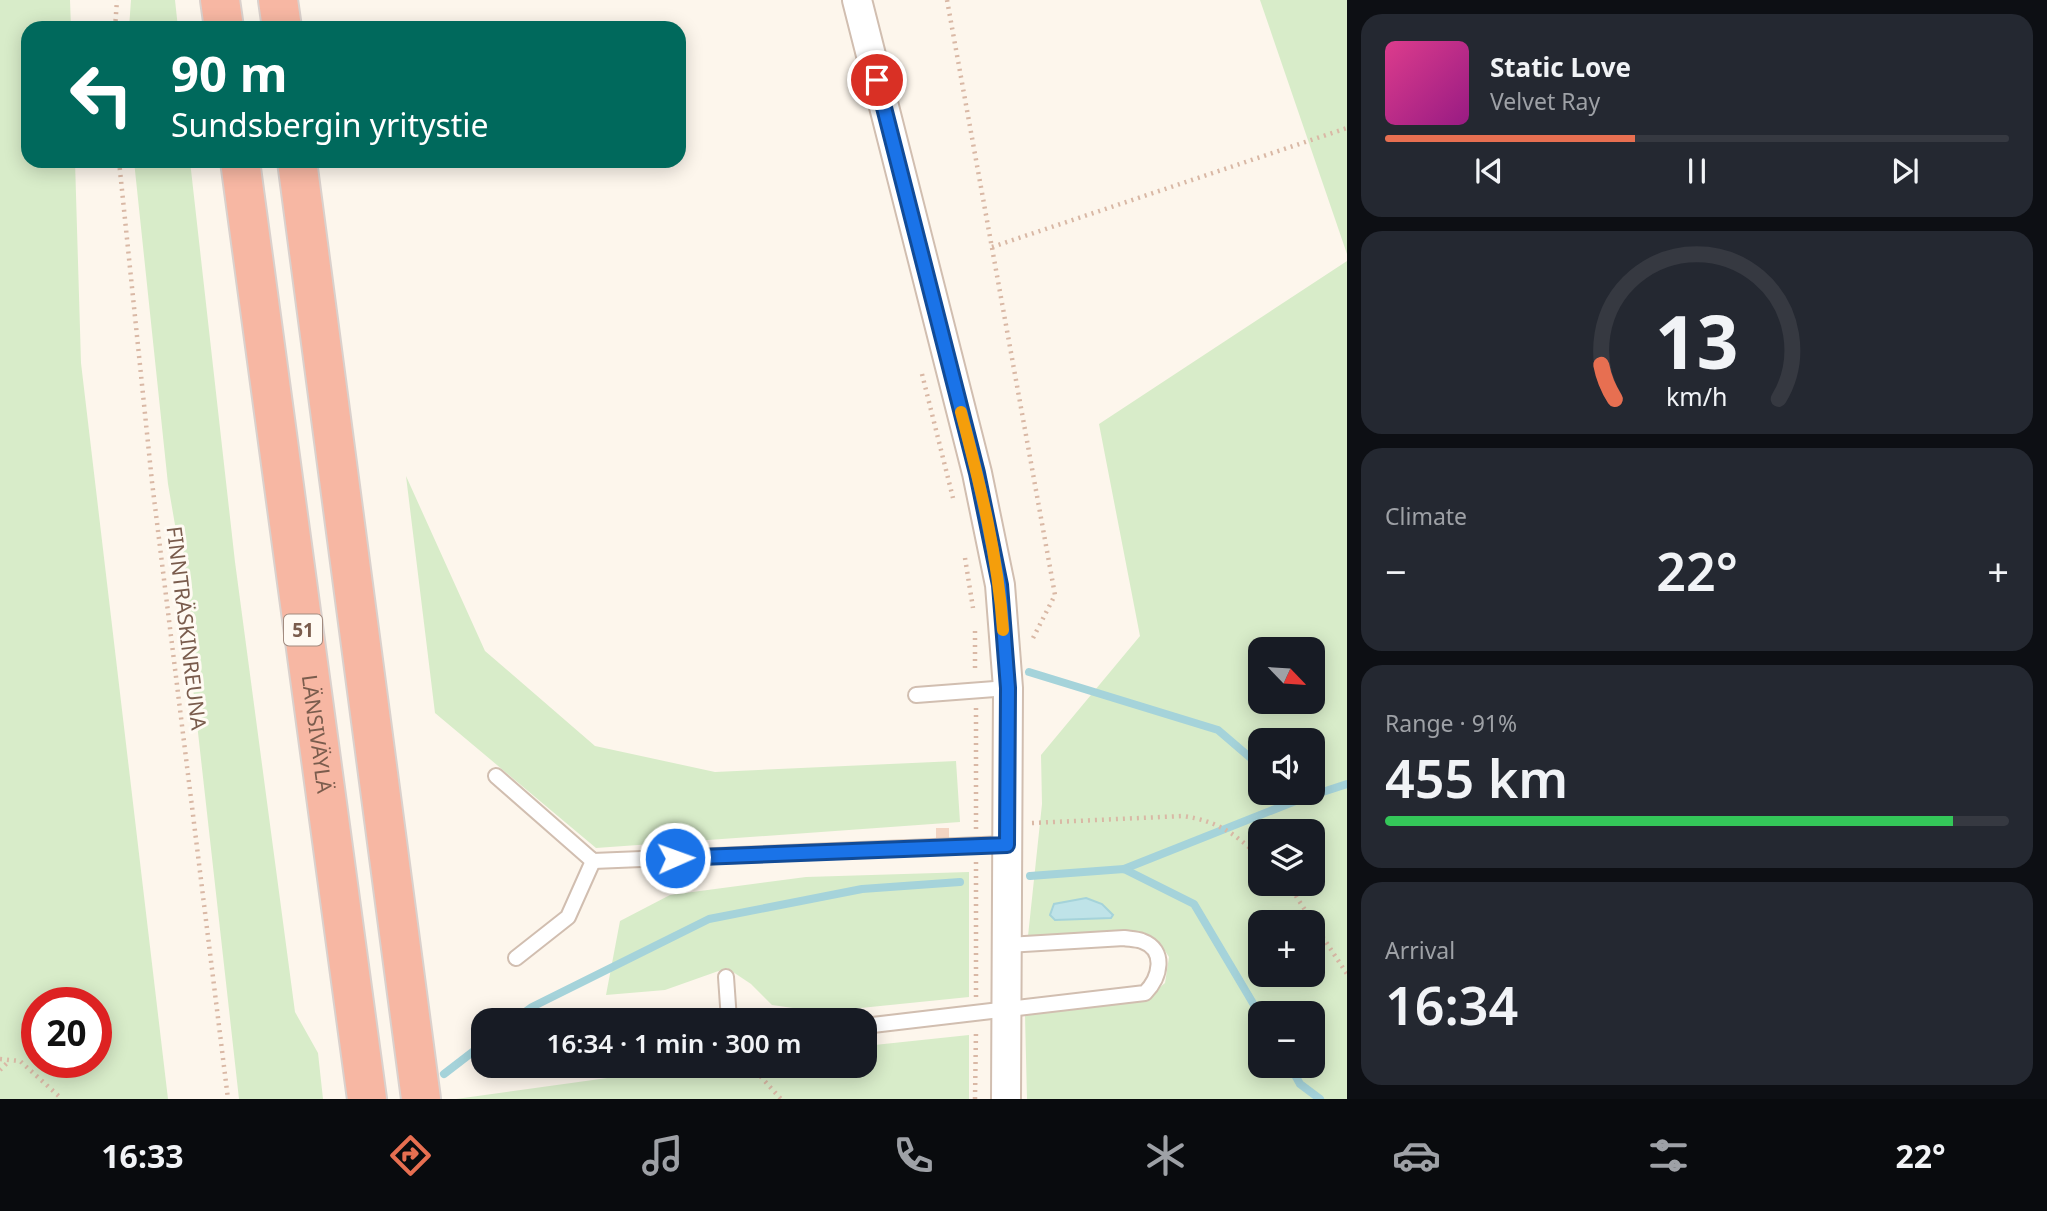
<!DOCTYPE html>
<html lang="en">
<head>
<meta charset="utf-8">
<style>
  :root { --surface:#171b24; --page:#242831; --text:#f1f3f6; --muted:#9ea1a6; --line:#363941; --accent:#e76f51 }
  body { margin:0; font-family:"Noto Sans",sans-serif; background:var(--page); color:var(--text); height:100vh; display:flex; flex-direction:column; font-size:26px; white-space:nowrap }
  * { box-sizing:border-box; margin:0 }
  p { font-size:23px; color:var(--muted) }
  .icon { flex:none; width:38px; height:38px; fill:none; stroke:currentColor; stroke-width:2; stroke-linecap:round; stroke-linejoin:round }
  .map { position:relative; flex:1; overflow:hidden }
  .sheet { display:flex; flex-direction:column; gap:14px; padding:14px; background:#0d0f14; width:700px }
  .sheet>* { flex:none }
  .top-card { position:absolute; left:21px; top:21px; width:665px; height:147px; border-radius:21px; box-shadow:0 4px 18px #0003; background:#00695c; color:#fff; overflow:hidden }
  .needle { width:46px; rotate:115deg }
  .buttons { position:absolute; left:1248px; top:637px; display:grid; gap:14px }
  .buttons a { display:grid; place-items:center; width:77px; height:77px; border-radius:14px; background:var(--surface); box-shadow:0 4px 18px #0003; font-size:35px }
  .speed { position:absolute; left:21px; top:987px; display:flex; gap:14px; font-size:35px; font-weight:700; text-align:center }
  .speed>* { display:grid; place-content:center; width:91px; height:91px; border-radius:50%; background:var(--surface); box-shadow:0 4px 18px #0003; line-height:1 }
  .speed .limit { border:10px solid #d22; background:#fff; color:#111 }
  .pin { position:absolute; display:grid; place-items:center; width:60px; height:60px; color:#fff; margin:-30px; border:4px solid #fff; border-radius:50%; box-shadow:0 2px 7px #0007 }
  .me { position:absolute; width:77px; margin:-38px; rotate:88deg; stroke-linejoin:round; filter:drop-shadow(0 0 5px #0008) }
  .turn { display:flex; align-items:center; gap:24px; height:147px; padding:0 35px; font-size:32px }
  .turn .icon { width:91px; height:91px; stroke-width:2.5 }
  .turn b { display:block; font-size:49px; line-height:60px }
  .big { font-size:52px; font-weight:600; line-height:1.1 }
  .sheet .card { flex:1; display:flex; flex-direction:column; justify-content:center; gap:10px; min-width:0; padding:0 24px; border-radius:21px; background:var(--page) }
  .sheet .dial { align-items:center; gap:0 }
  .dial svg { height:182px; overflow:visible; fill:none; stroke:var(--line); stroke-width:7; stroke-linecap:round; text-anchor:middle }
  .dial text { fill:var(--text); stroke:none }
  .song { display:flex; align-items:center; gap:21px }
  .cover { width:84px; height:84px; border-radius:10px; background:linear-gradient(135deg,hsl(330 70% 55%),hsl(310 70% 35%)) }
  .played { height:7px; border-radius:4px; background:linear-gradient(90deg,var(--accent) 40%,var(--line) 40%) }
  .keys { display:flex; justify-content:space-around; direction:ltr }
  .heat { display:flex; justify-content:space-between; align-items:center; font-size:38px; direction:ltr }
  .charge { height:10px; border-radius:5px; background:linear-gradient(90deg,#34c759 91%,var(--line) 0) }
  .trip { position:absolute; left:471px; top:1008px; width:406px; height:70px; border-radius:21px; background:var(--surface); box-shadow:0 4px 18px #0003; font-weight:600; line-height:70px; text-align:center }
  .tab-bar { display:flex; height:112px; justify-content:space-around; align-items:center; background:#090b0e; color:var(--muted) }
  .tab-bar .icon { width:49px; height:49px }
  .tab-bar .on { color:var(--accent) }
  .tab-bar b { font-size:32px; color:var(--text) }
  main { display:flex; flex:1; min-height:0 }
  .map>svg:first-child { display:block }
  .green { fill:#d8ecc9; fill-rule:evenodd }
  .water { fill:#bfe3e8; stroke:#a5d3da; stroke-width:2 }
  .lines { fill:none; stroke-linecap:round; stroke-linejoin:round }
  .stream { stroke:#a5d3da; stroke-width:8 }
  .building { fill:#f3d5c3 }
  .service-casing { stroke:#d1beb0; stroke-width:18 }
  .minor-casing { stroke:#d1beb0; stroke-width:32 }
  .motorway-casing { stroke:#dad1cd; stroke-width:42 }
  .path { stroke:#d9b8a5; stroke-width:4.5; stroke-dasharray:2 5; stroke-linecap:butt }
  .service { stroke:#fff; stroke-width:14 }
  .minor { stroke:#fff; stroke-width:28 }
  .motorway { stroke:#f7b7a3; stroke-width:38 }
  .route-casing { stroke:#114b97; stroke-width:18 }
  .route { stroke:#1a73e8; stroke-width:12 }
  .slow { stroke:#f59e0b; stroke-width:12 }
  .labels { text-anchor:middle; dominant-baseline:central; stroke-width:6; stroke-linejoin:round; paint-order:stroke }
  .shield { fill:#fffaf3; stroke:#a28b7f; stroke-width:2 }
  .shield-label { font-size:19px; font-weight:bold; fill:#7a5c4d }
  .street-label { font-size:21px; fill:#7a5c4d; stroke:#fffaf3 }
</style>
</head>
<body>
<main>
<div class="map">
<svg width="1347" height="1099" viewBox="0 0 1347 1099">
  <rect width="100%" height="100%" fill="#fdf6ec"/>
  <g class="green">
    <path d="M0,0H70L71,28H28V161H75L81,363L168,1099H0ZM37,1003H96V1062H37Z"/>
    <path d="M131,0H175L178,28H129Z"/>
    <path d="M1260,0H1347V254Z"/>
    <path d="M134,161H190L235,562L295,1012L318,1053L323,1099H239L190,661L193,630L168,484Z"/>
    <path d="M1347,261V1099H1027L1025,1015L1147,998L1165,983L1169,957L1160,943L1137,933L1028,936L1042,804L1041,755L1140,636L1099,424ZM1260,649H1312V702H1260ZM1260,740H1312V793H1260ZM1260,831H1312V884H1260ZM1260,922H1312V975H1260ZM1260,1013H1312V1066H1260Z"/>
    <path d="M406,476L485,651L595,746L715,772L956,761L960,822L596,848L435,713Z"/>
    <path d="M969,872V997L821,1012L772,1005L751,984L727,968L665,990L606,995L620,921L670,895L806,877Z"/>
    <path d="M969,1035V1099H456L694,1066H864L865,1046Z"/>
  </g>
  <path class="water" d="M1086,898L1102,904L1113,915L1111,918L1055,920L1050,915L1054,904Z"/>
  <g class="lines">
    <g class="stream">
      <path d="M1029,672L1218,730L1260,766"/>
      <path d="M1290,793L1298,800"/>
      <path d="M1124,869L1298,800L1347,784"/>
      <path d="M1030,876L1124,869L1194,904L1260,1015"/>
      <path d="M514,1020L532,1007L709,919L862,889L960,882"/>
      <path d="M1290,1066L1300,1084L1320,1099"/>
      <path d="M444,1074L483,1044"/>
    </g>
  </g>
  <rect class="building" x="936" y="828" width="13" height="17"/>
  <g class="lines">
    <defs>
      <g id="service">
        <path d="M916,695L1008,688"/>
        <path d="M496,776L593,861L1007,844"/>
        <path d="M516,958L568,917L593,861"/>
        <path d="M726,977L729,1020"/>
        <path d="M864,1026L1145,993C1160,978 1167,950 1142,941C1136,939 1130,939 1124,938L1007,945"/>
        <path d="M533,1069L555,1066"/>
      </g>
      <path id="minor" d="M857,0L977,473L1000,585L1008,688L1006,1099"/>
      <g id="motorway">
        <path d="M220,0L224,28"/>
        <path d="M278,0L282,28"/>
        <path id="s1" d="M240,161L367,1099"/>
        <path d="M297,161L421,1099"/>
      </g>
    </defs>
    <use href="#service" class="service-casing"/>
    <use href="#minor" class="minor-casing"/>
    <use href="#motorway" class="motorway-casing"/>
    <g class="path">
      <path d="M947,0L1055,595L1032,640"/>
      <path d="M115,28L117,0"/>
      <path d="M119,161L152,482L228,1099"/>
      <path d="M992,247L1347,128"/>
      <path d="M922,374L953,498"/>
      <path d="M965,558L973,608"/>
      <path d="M975,631V671"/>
      <path d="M1032,823L1183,816C1218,821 1235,834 1260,857"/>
      <path d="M976,829V708"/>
      <path d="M1288,884L1347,974"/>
      <path d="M976,997V862"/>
      <path d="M0,1059L20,1061L62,1099"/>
      <path d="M751,1066L781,1099"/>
      <path d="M0,1070L9,1061"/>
      <path d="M975,1099L976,1030"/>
    </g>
    <use href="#service" class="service"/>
    <use href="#minor" class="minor"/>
    <use href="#motorway" class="motorway"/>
  </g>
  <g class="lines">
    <defs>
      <path id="route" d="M675,858L1007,845L1008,688L1000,585L977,473L877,80"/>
    </defs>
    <use href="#route" class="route-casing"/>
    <use href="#route" class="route"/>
    <path class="slow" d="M961,412C980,484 998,556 1003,630"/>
  </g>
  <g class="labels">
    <rect class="shield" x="284" y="614.5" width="38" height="31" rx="5"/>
    <g class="shield-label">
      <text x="303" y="630">51</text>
    </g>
    <g class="street-label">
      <text transform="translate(187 628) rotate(83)">FINNTRÄSKINREUNA</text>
      <text stroke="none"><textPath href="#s1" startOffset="578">LÄNSIVÄYLÄ</textPath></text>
    </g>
  </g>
</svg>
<div class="buttons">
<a><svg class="needle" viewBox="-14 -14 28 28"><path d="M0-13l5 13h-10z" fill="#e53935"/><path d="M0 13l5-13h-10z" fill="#9ea1a6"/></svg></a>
<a><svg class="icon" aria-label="sound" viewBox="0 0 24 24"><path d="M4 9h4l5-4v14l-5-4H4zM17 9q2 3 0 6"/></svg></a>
<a><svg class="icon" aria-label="layers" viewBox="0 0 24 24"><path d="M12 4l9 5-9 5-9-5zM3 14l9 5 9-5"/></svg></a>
<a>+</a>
<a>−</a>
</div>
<div class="speed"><div class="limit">20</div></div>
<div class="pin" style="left:877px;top:80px;background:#d93025"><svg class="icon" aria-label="arrive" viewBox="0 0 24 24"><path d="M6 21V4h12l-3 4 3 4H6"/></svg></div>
<svg class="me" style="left:675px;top:858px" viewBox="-20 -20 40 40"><circle r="17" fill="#1a73e8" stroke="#fff" stroke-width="3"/><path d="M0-11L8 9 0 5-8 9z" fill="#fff"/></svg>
<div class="trip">16:34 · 1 min · 300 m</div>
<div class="top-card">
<div class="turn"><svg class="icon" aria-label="left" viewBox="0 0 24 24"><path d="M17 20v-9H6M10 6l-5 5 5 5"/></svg><div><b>90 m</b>Sundsbergin yritystie</div></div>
</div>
</div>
<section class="sheet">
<div class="card">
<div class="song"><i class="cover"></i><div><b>Static Love</b><p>Velvet Ray</p></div></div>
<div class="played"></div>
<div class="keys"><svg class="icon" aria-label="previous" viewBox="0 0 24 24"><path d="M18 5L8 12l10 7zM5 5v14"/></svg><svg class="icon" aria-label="pause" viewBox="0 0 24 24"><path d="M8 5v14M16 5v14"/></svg><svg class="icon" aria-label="next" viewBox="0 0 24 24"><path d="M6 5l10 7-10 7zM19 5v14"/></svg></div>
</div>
<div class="card dial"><svg viewBox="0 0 100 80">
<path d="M14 69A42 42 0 1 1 86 69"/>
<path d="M14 69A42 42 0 0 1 8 54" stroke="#e76f51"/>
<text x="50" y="56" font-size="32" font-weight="700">13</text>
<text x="50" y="72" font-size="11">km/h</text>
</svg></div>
<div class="card"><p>Climate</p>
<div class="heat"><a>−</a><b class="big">22°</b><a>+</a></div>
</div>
<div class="card"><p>Range · 91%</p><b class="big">455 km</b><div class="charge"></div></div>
<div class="card"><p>Arrival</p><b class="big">16:34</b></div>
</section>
</main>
<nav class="tab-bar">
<b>16:33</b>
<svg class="icon on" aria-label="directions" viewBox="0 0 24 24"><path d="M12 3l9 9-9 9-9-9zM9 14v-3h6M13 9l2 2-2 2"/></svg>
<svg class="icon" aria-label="music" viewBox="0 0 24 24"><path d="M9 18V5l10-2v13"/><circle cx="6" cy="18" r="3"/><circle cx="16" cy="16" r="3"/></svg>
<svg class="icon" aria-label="phone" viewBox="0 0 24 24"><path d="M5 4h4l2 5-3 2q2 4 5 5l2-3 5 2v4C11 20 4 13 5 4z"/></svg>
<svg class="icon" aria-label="climate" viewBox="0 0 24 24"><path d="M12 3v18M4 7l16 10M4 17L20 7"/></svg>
<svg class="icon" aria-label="car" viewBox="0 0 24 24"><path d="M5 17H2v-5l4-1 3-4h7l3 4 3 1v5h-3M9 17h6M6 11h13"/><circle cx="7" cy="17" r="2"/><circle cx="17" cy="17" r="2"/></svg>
<svg class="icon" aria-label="filters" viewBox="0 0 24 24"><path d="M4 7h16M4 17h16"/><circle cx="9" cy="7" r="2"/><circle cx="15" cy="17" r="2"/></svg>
<b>22°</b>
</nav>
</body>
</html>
